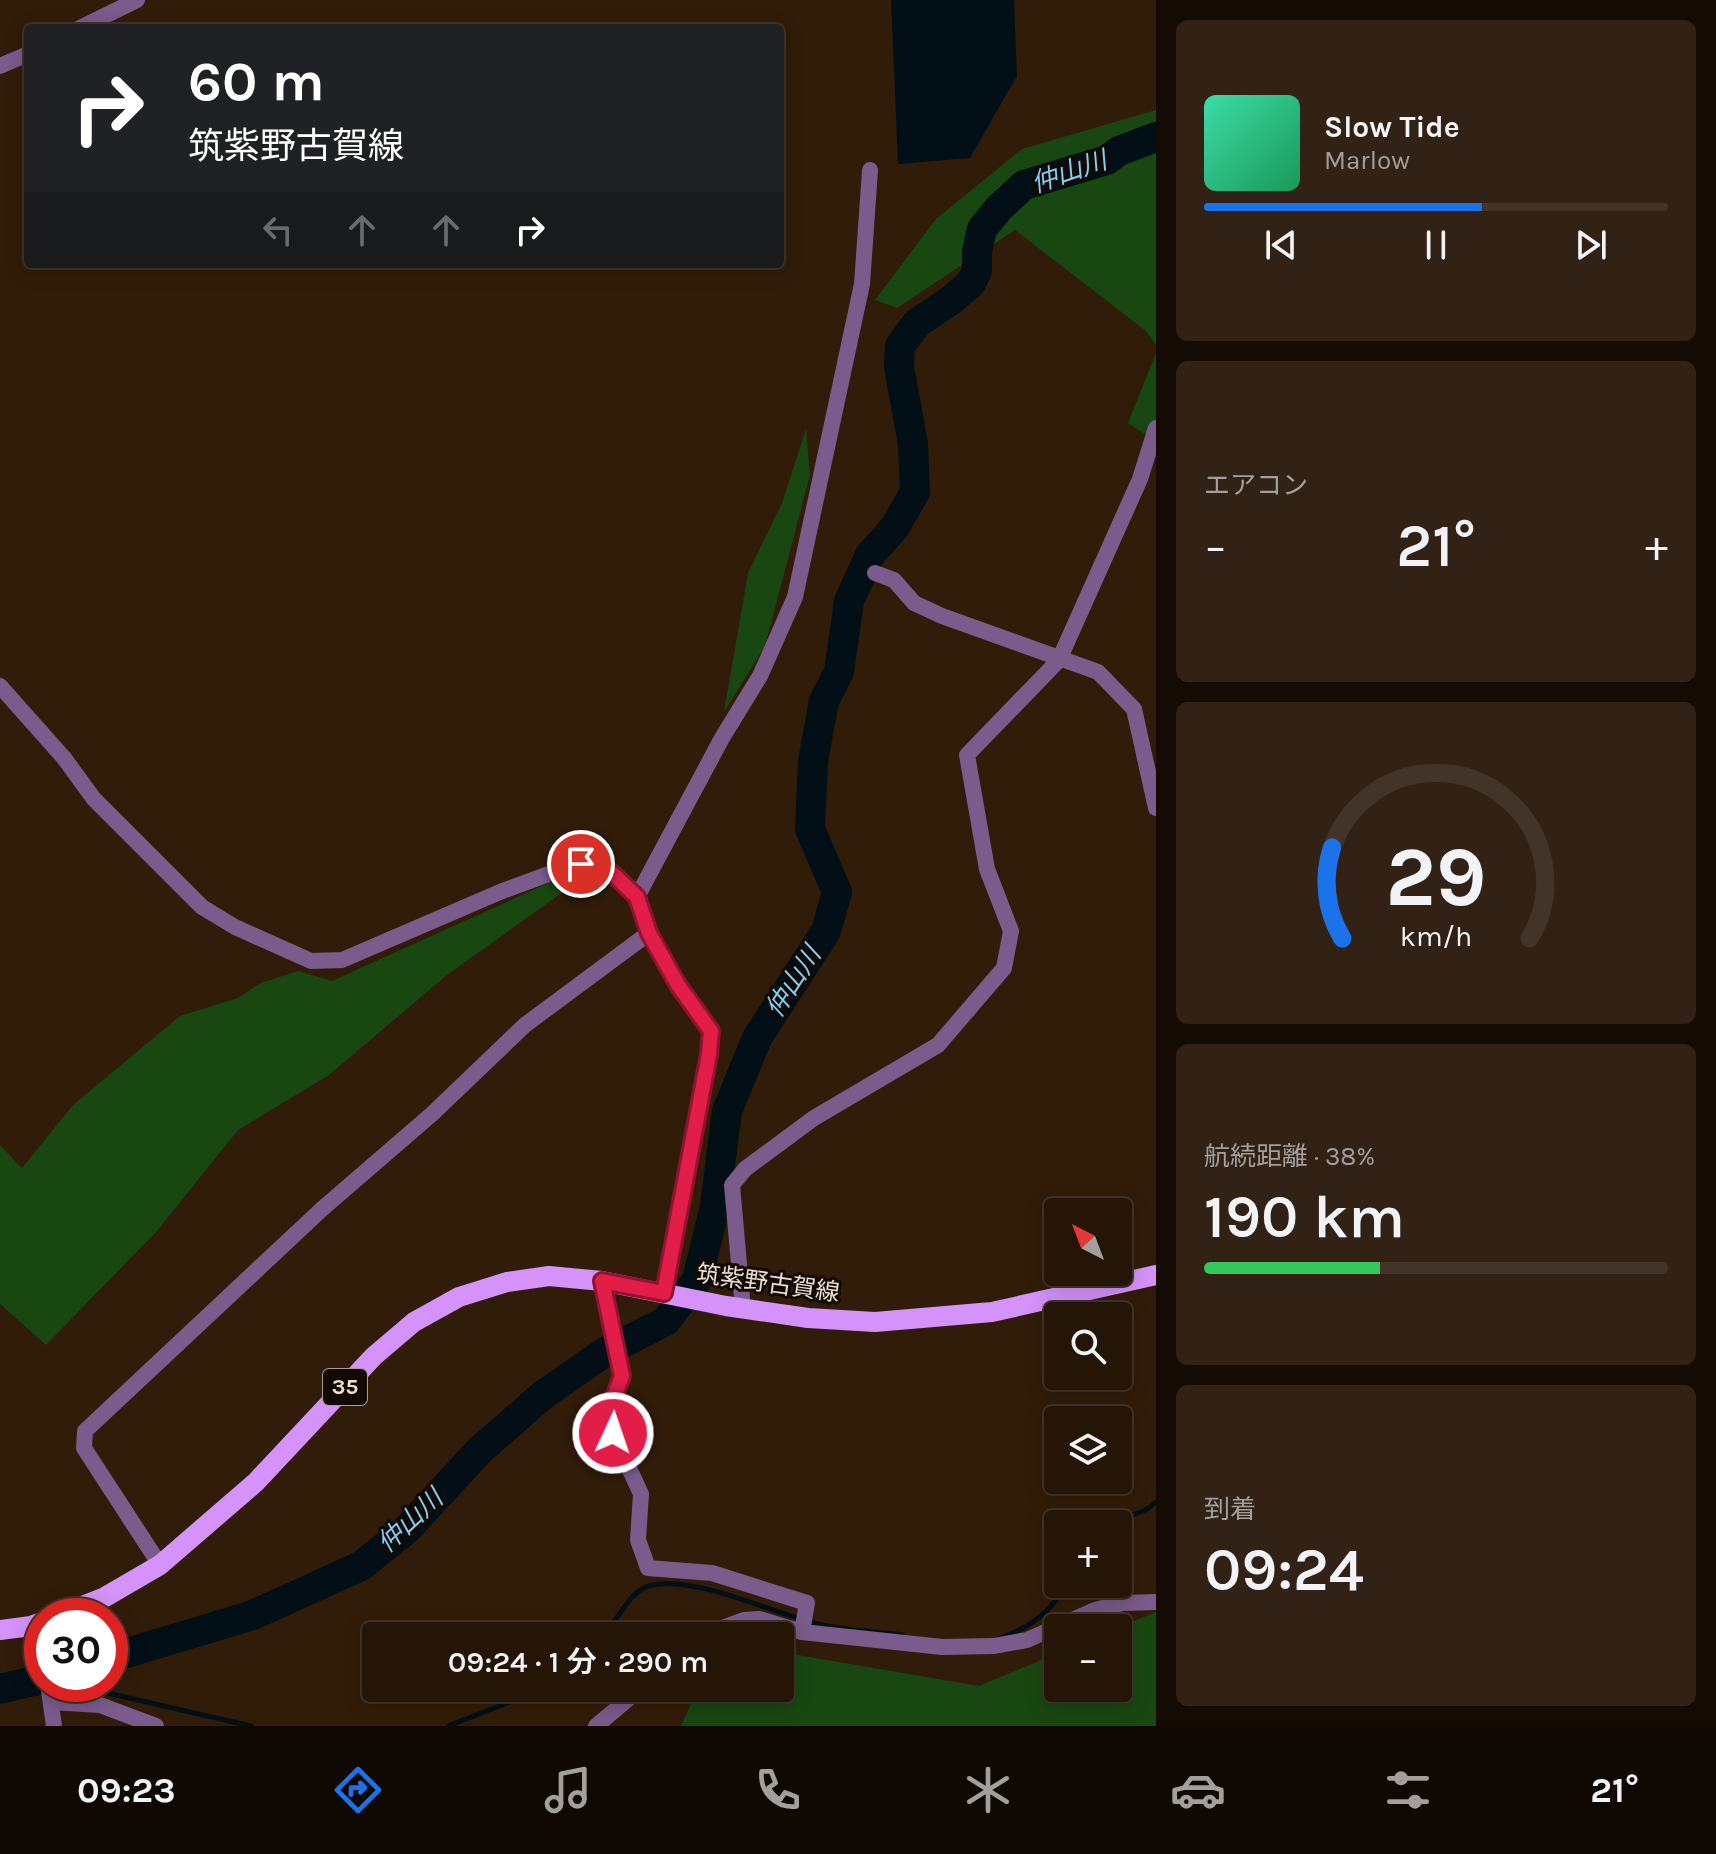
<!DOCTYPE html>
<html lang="ja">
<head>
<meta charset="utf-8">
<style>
  :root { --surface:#251507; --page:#312215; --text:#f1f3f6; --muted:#a39f9b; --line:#423428; --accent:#1a73e8 }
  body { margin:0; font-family:Karla,"Noto Sans JP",sans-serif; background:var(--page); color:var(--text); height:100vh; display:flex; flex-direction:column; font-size:30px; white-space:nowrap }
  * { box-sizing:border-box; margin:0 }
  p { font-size:26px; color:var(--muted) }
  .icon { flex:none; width:44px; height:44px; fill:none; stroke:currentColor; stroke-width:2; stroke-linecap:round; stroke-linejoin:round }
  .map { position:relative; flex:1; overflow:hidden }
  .details { display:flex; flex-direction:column; gap:20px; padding:20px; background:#140c04; width:560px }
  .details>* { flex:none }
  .top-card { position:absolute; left:24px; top:24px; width:760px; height:244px; border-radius:8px; box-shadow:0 4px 20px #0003,0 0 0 2px var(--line); background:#202124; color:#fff; overflow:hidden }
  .needle { width:52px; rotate:318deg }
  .fabs { position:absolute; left:1044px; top:1198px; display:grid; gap:16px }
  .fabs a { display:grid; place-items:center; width:88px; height:88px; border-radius:8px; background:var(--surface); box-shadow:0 4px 20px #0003,0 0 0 2px var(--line); font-size:40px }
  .speed { position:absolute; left:24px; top:1598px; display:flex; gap:16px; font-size:40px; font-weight:700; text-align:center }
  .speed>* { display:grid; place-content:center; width:104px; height:104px; border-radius:50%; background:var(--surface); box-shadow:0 4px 20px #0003,0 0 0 2px var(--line); line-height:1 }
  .speed .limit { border:12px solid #d22; background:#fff; color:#111 }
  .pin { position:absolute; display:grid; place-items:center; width:68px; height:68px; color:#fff; margin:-34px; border:4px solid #fff; border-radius:50%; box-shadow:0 2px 8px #0007 }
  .me { position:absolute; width:88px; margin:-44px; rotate:3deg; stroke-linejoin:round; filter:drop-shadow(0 0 6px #0008) }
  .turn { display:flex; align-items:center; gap:28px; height:168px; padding:0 32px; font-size:36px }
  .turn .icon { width:104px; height:104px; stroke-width:2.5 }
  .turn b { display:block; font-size:56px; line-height:68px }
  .lanes { display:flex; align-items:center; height:76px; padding:0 32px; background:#0003; justify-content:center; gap:40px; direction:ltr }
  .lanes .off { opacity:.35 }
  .big { font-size:60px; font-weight:600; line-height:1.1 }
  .details .widget { flex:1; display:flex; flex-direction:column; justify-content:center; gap:12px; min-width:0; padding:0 28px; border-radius:12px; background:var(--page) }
  .details .dial { align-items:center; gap:0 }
  .dial svg { height:208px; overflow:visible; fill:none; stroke:var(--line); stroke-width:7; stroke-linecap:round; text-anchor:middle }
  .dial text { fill:var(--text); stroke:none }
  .song { display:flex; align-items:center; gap:24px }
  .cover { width:96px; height:96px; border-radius:12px; background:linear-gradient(135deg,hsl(160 70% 55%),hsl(150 70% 35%)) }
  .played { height:8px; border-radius:4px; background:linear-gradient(90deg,var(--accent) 60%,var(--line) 60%) }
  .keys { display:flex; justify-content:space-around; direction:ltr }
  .heat { display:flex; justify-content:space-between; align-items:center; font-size:44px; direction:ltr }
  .charge { height:12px; border-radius:6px; background:linear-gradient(90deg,#34c759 38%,var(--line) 0) }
  .trip { position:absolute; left:362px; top:1622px; width:432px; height:80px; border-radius:8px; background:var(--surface); box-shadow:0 4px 20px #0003,0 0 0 2px var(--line); font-weight:600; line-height:80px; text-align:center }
  .tab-bar { display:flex; height:128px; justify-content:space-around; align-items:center; background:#0f0803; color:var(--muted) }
  .tab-bar .icon { width:56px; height:56px }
  .tab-bar .selected { color:var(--accent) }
  .tab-bar b { font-size:36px; color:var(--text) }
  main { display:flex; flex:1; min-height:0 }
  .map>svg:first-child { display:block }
  .green { fill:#194711 }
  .water { fill:#030f16 }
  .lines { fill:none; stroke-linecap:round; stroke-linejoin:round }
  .stream { stroke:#030f16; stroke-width:5 }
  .river { stroke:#030f16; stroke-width:30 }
  .minor { stroke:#7a5b8c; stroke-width:16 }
  .primary { stroke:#d592fa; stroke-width:20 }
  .route-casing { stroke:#92132f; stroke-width:20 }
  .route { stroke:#e11d48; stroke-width:14 }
  .labels { text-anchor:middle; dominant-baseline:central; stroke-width:6; stroke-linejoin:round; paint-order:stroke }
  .shield { fill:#120903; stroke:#ab9d94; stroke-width:2 }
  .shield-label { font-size:22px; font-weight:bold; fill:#ecddd2 }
  .street-label { font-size:24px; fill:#ecddd2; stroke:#120903 }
  .water-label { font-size:26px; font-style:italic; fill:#82cef7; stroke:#120903 }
</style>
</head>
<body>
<main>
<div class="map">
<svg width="1156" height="1726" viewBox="0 0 1156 1726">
  <rect width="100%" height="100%" fill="#311c09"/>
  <g class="green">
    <path d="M1156,110V345L1146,331L1015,230L897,308L875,300L936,219L1022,149Z"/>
    <path d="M1156,353V441L1128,423Z"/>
    <path d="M806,429L810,475L765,646L724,712L748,573L782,503Z"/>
    <path d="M555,880L570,887L447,975L329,1075L238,1130L157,1231L46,1345L0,1304V1145L22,1168L73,1105L180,1016L238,998L261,983L298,971L332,981Z"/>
    <path d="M1156,1612V1726H681L698,1688H780V1652L979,1686L1058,1653V1688H1118L1117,1628Z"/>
  </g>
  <path class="water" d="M891,0H1014L1017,76L970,158L898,164Z"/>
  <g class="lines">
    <g class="stream">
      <path d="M1102,1524C1119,1512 1136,1521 1156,1502"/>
      <path d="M601,1636C619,1622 628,1590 652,1585C697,1576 772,1613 818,1624C845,1631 875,1631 903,1635"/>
      <path d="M1000,1638C1027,1629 1055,1611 1064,1584"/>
      <path d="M68,1684L251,1726"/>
      <path d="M448,1726L520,1698L533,1688"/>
    </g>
    <g class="river">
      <path d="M110,1658L253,1615L361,1566L406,1530L480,1450L543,1395L605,1352L666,1321L697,1280L715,1206L727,1111L757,1038L826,931L837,892L810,829L813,761L824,701L839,672L849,601L870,555L895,527L915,492L913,444L899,367L900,346L917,323L950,301L971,283L977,271V251L982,229L999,208L1024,185L1107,160L1119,151L1156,137"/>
      <path d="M0,1689L42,1679"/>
    </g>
    <g class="minor">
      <path d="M80,28L137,0"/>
      <path d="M0,66L28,54"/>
      <path d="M875,573L894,580L914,603L942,616L1098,672L1134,709L1156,808"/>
      <path d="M0,686L64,758L94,799L202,907L235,927L311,961L342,960L500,892L554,872L595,863L612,873L637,897L649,933L678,985L711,1031L709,1054L664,1293"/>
      <path d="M637,897L722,738L760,676L795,597L862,284L870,170"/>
      <path d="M602,1281L622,1376L611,1405L613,1433L641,1494L638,1540L648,1568L712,1573L807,1603L802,1632"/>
      <path d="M743,1309L732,1185L745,1169L814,1118L938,1045L1004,968L1011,931L987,869L967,755L1059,660L1140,479L1156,428"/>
      <path d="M160,1565L84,1448L85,1431L322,1209L432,1114L525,1025L649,933"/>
      <path d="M31,1626L42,1661"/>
      <path d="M707,1636L714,1631L744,1620L759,1619L802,1632L942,1647L994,1646L1027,1640L1095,1610L1123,1603L1156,1602"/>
      <path d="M48,1684L54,1726"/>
      <path d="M51,1702L100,1705L156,1726"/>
      <path d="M596,1726L641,1688"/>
    </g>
    <g class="primary">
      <path d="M57,1616L105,1597L160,1565L256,1482L374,1356L414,1322L459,1297L507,1282L549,1276L602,1281L726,1306L808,1318L875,1322L992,1312L1156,1275"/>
      <path d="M0,1630L31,1626L42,1622"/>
    </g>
  </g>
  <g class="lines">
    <defs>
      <path id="route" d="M581,864L595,863L612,873L637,897L649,933L678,985L711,1031L709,1054L664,1293L602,1281L622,1376L611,1405L613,1433"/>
    </defs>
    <use href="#route" class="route-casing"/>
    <use href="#route" class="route"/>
  </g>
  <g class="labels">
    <rect class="shield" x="323" y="1369" width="44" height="36" rx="6"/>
    <g class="shield-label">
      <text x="345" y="1387">35</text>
    </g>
    <g class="street-label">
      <text transform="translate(768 1283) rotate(8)">筑紫野古賀線</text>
    </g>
    <g class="water-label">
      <text transform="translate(1069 172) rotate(-19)">仲山川</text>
      <text transform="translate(793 982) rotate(-57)">仲山川</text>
      <text transform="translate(410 1521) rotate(-43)">仲山川</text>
    </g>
  </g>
</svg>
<div class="fabs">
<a><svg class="needle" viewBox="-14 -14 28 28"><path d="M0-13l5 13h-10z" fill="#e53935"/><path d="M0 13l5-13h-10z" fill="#a39f9b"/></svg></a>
<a><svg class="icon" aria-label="search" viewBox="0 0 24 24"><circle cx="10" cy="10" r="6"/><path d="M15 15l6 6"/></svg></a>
<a><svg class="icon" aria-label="layers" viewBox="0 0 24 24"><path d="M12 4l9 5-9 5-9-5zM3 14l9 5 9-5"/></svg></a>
<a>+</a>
<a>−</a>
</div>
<div class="speed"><div class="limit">30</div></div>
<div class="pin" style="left:581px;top:864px;background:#d93025"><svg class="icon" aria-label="arrive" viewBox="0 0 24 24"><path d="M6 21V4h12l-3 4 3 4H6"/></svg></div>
<svg class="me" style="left:613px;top:1433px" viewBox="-20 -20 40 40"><circle r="17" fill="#e11d48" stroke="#fff" stroke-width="3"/><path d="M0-11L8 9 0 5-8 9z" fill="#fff"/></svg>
<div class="trip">09:24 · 1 分 · 290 m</div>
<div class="top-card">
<div class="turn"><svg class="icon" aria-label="right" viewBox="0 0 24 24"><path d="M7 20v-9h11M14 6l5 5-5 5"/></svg><div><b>60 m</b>筑紫野古賀線</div></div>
<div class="lanes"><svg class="icon off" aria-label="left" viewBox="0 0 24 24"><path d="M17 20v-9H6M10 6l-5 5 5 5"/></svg><svg class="icon off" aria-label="ahead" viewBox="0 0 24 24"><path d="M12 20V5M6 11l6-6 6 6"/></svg><svg class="icon off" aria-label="ahead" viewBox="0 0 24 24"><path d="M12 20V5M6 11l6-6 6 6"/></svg><svg class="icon" aria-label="right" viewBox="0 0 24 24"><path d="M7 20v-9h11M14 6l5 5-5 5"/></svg></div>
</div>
</div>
<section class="details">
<div class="widget">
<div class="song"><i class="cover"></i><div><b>Slow Tide</b><p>Marlow</p></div></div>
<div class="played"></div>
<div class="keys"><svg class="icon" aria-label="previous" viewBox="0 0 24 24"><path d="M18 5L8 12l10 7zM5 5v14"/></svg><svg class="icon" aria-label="pause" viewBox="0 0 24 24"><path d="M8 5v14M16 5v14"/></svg><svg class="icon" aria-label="next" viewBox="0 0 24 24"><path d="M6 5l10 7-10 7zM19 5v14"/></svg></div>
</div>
<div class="widget"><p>エアコン</p>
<div class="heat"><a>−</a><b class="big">21°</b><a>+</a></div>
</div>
<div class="widget dial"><svg viewBox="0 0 100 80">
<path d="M14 69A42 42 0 1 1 86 69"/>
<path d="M14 69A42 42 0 0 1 10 34" stroke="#1a73e8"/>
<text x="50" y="56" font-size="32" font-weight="700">29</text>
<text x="50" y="72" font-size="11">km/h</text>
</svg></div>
<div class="widget"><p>航続距離 · 38%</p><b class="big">190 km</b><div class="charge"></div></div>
<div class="widget"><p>到着</p><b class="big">09:24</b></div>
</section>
</main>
<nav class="tab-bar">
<b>09:23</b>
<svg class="icon selected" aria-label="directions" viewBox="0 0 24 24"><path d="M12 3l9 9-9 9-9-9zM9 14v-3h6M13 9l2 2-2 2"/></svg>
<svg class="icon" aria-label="music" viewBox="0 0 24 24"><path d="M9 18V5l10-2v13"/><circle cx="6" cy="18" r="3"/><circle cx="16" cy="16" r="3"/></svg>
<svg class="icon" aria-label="phone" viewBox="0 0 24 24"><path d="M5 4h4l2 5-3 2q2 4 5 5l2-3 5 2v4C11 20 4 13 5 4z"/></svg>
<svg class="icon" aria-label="climate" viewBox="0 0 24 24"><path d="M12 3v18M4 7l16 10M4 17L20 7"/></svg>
<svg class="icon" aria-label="car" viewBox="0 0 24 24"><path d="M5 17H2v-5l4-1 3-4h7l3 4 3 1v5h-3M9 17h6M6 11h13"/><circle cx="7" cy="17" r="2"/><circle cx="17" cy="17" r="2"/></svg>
<svg class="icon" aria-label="filters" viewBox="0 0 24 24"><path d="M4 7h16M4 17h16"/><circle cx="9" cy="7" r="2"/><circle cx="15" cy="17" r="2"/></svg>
<b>21°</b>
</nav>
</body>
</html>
